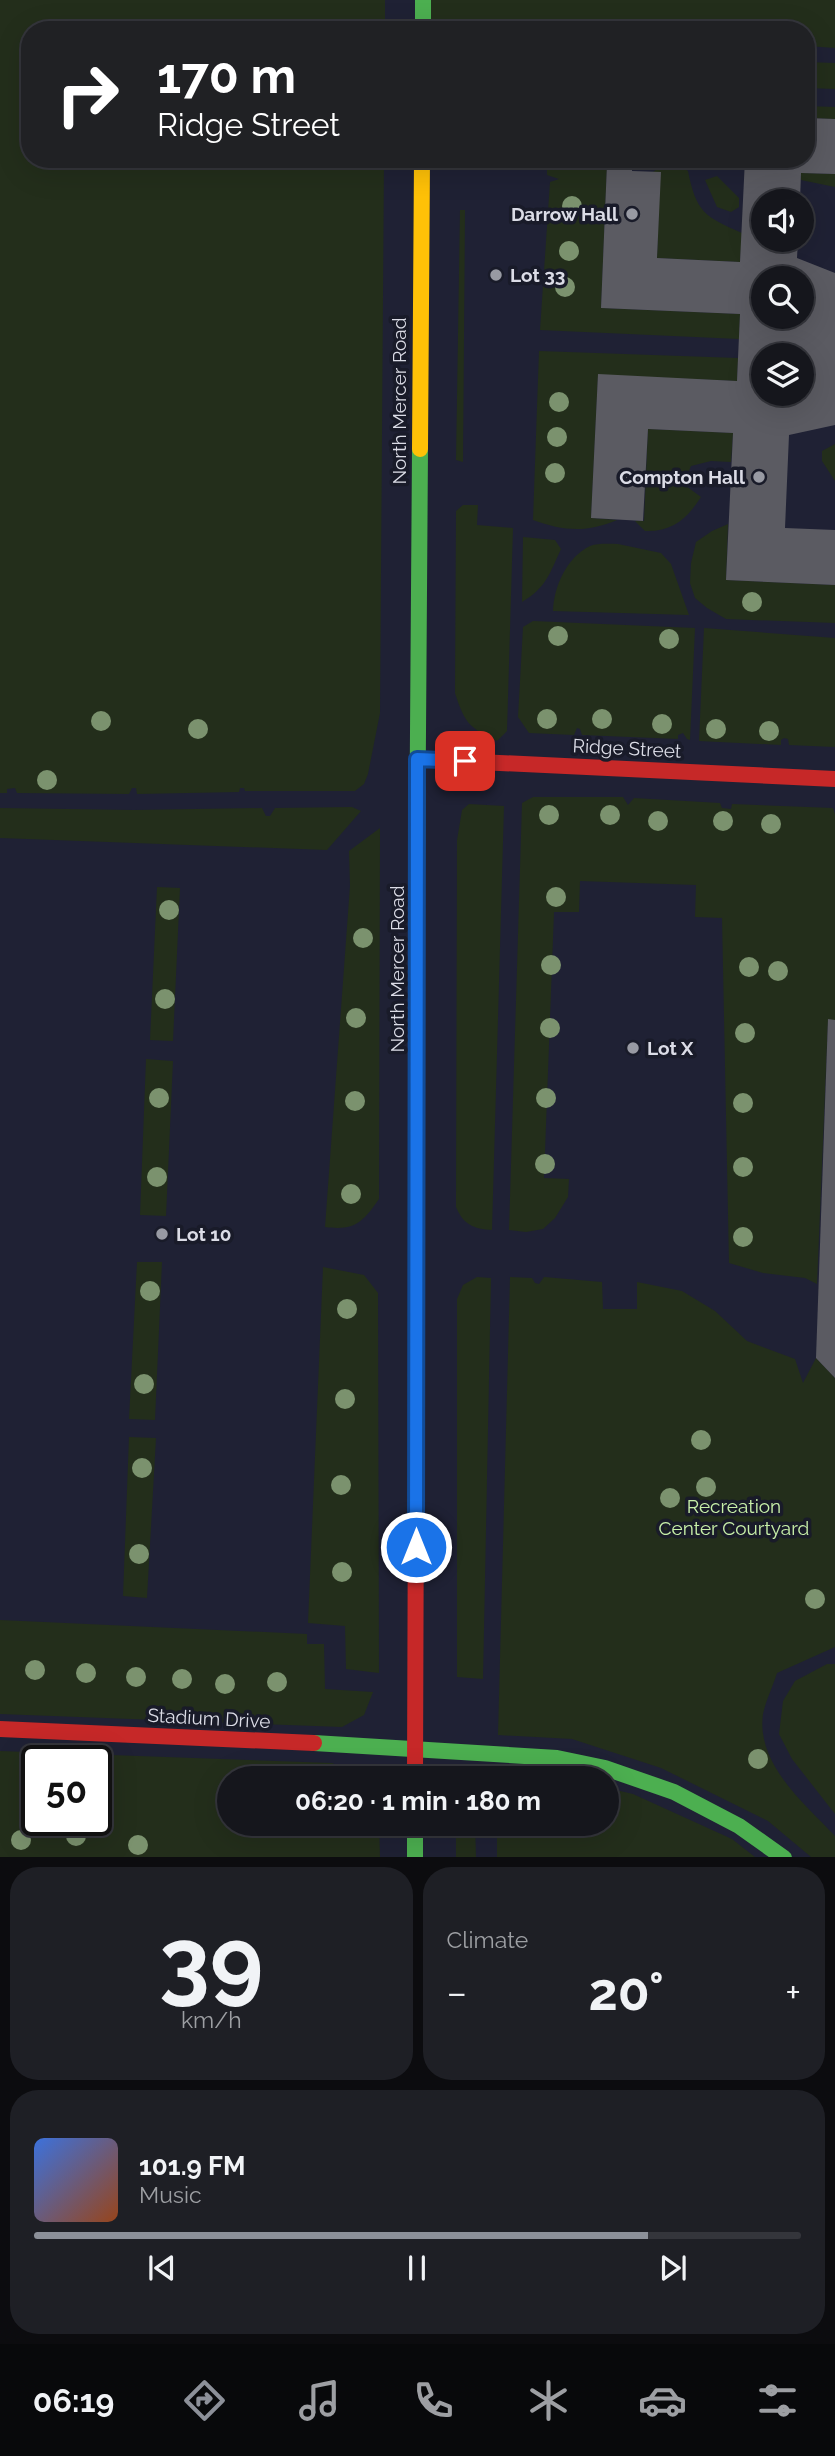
<!DOCTYPE html>
<html lang="en">
<head>
<meta charset="utf-8">
<style>
  :root { --surface:#15161c; --page:#1e1f25; --text:#f1f3f6; --muted:#9d9fa3; --line:#34353b; --accent:#8c9099 }
  body { margin:0; font-family:Raleway,sans-serif; background:var(--page); color:var(--text); height:100vh; display:flex; flex-direction:column; font-size:26px; white-space:nowrap }
  * { box-sizing:border-box; margin:0 }
  p { font-size:23px; color:var(--muted) }
  .icon { flex:none; width:38px; height:38px; fill:none; stroke:currentColor; stroke-width:2; stroke-linecap:round; stroke-linejoin:round }
  .map { position:relative; height:1857px; overflow:hidden }
  .details { display:flex; flex-direction:column; gap:10px; padding:10px; background:#0c0c0f; flex:1 }
  .details>* { flex:none }
  .hud { position:absolute; left:21px; top:21px; width:794px; height:147px; border-radius:28px; box-shadow:0 7px 28px #0002,0 0 0 2px var(--line); background:#202124; color:#fff; overflow:hidden }
  .tools { position:absolute; left:751px; top:189px; display:grid; gap:14px }
  .tools a { display:grid; place-items:center; width:63px; height:63px; border-radius:50%; background:var(--surface); box-shadow:0 7px 28px #0002,0 0 0 2px var(--line); font-size:35px }
  .speed { position:absolute; left:21px; top:1745px; display:flex; gap:14px; font-size:35px; font-weight:700; text-align:center }
  .speed>* { display:grid; place-content:center; width:91px; height:91px; border-radius:50%; background:var(--surface); box-shadow:0 7px 28px #0002,0 0 0 2px var(--line); line-height:1 }
  .speed .limit { border:4px solid #111; border-radius:10px; background:#fff; color:#111 }
  .pin { position:absolute; display:grid; place-items:center; width:60px; height:60px; color:#fff; margin:-30px; border-radius:14px; box-shadow:0 4px 10px #0006 }
  .me { position:absolute; width:77px; margin:-38px; rotate:0deg; stroke-linejoin:round; filter:drop-shadow(0 0 5px #0008) }
  .turn { display:flex; align-items:center; gap:24px; height:147px; padding:0 21px; font-size:32px }
  .turn .icon { width:91px; height:91px; stroke-width:2.5 }
  .turn b { display:block; font-size:49px; line-height:60px }
  .big { font-size:52px; font-weight:700; line-height:1.1 }
  .details .widget { flex:1; display:flex; flex-direction:column; justify-content:center; gap:10px; min-width:0; padding:0 24px; border-radius:28px; background:var(--page) }
  .details .dial { align-items:center; gap:0 }
  .dial b { font-size:91px; line-height:1 }
  .song { display:flex; align-items:center; gap:21px }
  .cover { width:84px; height:84px; border-radius:10px; background:linear-gradient(135deg,hsl(220 70% 55%),hsl(20 70% 35%)) }
  .played { height:7px; border-radius:4px; background:linear-gradient(90deg,var(--accent) 80%,var(--line) 80%) }
  .keys { display:flex; justify-content:space-around; direction:ltr }
  .heat { display:flex; justify-content:space-between; align-items:center; font-size:38px; direction:ltr }
  .details .tiles { flex:1; display:grid; gap:10px; grid-template-columns:1fr 1fr }
  .widget:last-child { grid-column:span 2 }
  .trip { position:absolute; left:217px; top:1766px; width:402px; height:70px; border-radius:35px; background:var(--surface); box-shadow:0 7px 28px #0002,0 0 0 2px var(--line); font-weight:700; line-height:70px; text-align:center }
  .dock { display:flex; height:112px; justify-content:space-around; align-items:center; background:#08090b; color:var(--muted) }
  .dock .icon { width:49px; height:49px }
  .dock .on { color:var(--accent) }
  .dock b { font-size:32px; color:var(--text) }
  .map>svg:first-child { display:block }
  .built { fill:#1f2134; fill-rule:evenodd }
  .green { fill:#232e1b; fill-rule:evenodd }
  .building { fill:#5b5b62; fill-rule:evenodd }
  .lines { fill:none; stroke-linecap:round; stroke-linejoin:round }
  .fast { stroke:#4caf50; stroke-width:16 }
  .slow { stroke:#ffc107; stroke-width:16 }
  .jam { stroke:#c62828; stroke-width:16 }
  .tree { fill:#7b926e }
  .route-casing { stroke:#114b97; stroke-width:18 }
  .route { stroke:#1a73e8; stroke-width:12 }
  .poi-dot { fill:#989aa3; stroke:#191b29; stroke-width:2.5 }
  .labels { text-anchor:middle; dominant-baseline:central; stroke-width:7; stroke-linejoin:round; paint-order:stroke }
  .poi-label { font-size:19px; font-weight:bold; fill:#dbdce6; stroke:#191b29; text-anchor:start }
  .street-label { font-size:19px; fill:#dbdce6; stroke:#191b29 }
  .park-label { font-size:19px; fill:#c8f0a9; stroke:#191b29 }
</style>
</head>
<body>
<div class="map">
<svg width="835" height="1858" viewBox="0 0 835 1858">
  <rect width="100%" height="100%" fill="#1c1e26"/>
  <path class="built" d="M0,0H835V1857L0,1858ZM30,30H807V159H30ZM763,201H802V240H763ZM763,278H802V317H763ZM763,355H802V394H763ZM37,1760H96V1820H37ZM229,1778H607V1824H229Z"/>
  <g class="green">
    <path d="M0,0H385V30H30V159H384L380,713L368,774L364,784L355,791H245L244,788H240L239,792L137,794L136,788H132L129,794L17,793L15,788L7,789V793H0Z"/>
    <path d="M423,0H835V48L807,46V30H516L423,25Z"/>
    <path d="M807,62L835,63V89L807,88Z"/>
    <path d="M807,106L835,107V119L807,118Z"/>
    <path d="M556,159H619L632,166L607,165L601,308L740,314L739,339L540,330L550,182L559,179L547,175V162Z"/>
    <path d="M675,162L688,171C696,212 705,217 742,233L740,262L657,258L660,172H653L665,163Z"/>
    <path d="M801,173L835,174V187L801,180Z"/>
    <path d="M717,176L739,198V207L731,212L717,207L705,180Z"/>
    <path d="M460,210H465L463,462L456,460Z"/>
    <path d="M539,351L738,358L737,381L598,375L591,518L617,520C587,533 563,531 533,520Z"/>
    <path d="M648,429L733,433L731,462L711,461L691,466L685,480L686,486L701,497C687,519 672,532 645,531L635,521H644Z"/>
    <path d="M835,444V481L822,461V451Z"/>
    <path d="M463,505H478L477,525L513,528L507,731L497,741C469,727 465,724 455,693L456,511Z"/>
    <path d="M728,524L726,580L835,585V623L726,619L707,608L695,598L690,583L691,563L696,542L712,531Z"/>
    <path d="M523,537L555,540L561,549C550,573 546,588 522,602Z"/>
    <path d="M618,544L661,553L671,564L689,615L553,611C554,586 567,557 590,546C598,543 609,544 618,544Z"/>
    <path d="M533,621L695,628L690,740L687,739L683,733L678,735V739L582,735L580,729L577,728L574,735L529,733L518,717L523,627Z"/>
    <path d="M704,628L835,638V747L789,745L788,739L784,738L781,740V745L699,741Z"/>
    <path d="M533,797H623L628,805L634,798L720,803L722,808L731,809L732,804L833,808L835,814V1020H828L817,1284L805,1278L763,1273L729,1263L722,918L695,917L696,885L580,881L579,912H554L544,1178L569,1179L568,1197L555,1218L543,1229L526,1232L509,1230L522,803Z"/>
    <path d="M469,804L504,806L492,1230C473,1229 463,1224 456,1207L457,840L462,810Z"/>
    <path d="M352,807L361,811L327,850L0,838V808L134,810L262,808L266,816H270L275,808Z"/>
    <path d="M380,828L379,1199C363,1222 355,1231 325,1227L350,886L349,851Z"/>
    <path d="M157,887L180,888L173,1041L150,1040Z"/>
    <path d="M146,1059L173,1061L166,1216L140,1215Z"/>
    <path d="M137,1262H162L155,1420L129,1419Z"/>
    <path d="M323,1267L364,1275L378,1293L379,1673L346,1669L345,1626L308,1623Z"/>
    <path d="M477,1277L491,1278L483,1679L457,1677V1299L463,1285Z"/>
    <path d="M510,1277L532,1278L535,1283L539,1284L544,1277L602,1282L603,1309H637V1282L682,1291L715,1311L747,1341L795,1359L803,1383L816,1358L835,1378V1647L777,1673C773,1686 766,1700 763,1714C756,1764 804,1803 835,1836V1857H811L768,1821L661,1768L572,1739L498,1735Z"/>
    <path d="M129,1437L156,1438L147,1598L123,1596Z"/>
    <path d="M0,1620L307,1634V1644H324L325,1689L373,1692L364,1715L342,1727L0,1714Z"/>
    <path d="M827,1664H835V1814L792,1759L779,1734L783,1701L795,1681Z"/>
    <path d="M0,1751L332,1763L367,1778H229V1824H379L380,1857L0,1858ZM37,1760H96V1820H37Z"/>
    <path d="M607,1788L633,1794L732,1839L755,1857H497V1824H607Z"/>
    <path d="M456,1824H475L476,1857H456Z"/>
  </g>
  <g class="building">
    <path d="M807,118L835,119V174L801,173L800,201H763V240H798L797,258L835,273V425L789,435L785,528L835,530V585L726,580L733,433L648,429L643,521L591,518L598,374L737,381L738,358L740,314L601,308L607,164L632,166V171L661,172L657,258L740,262L745,159H807ZM763,278H802V317H763ZM763,355H802V394H763Z"/>
    <path d="M828,1019L835,1020V1378L816,1358Z"/>
  </g>
  <g class="lines">
    <g class="fast">
      <path d="M423,0V30"/>
      <path d="M417,874L420,449"/>
      <path d="M314,1743L557,1758L605,1768L674,1792L739,1826L784,1858"/>
      <path d="M415,1824V1858"/>
    </g>
    <g class="slow">
      <path d="M420,449L422,159"/>
      <path d="M416,1473L417,874"/>
    </g>
    <g class="jam">
      <path d="M417,759L835,779"/>
      <path d="M0,1729L314,1743"/>
      <path d="M415,1778L416,1473"/>
    </g>
  </g>
  <g class="tree">
    <circle cx="572" cy="206" r="10"/>
    <circle cx="569" cy="251" r="10"/>
    <circle cx="565" cy="287" r="10"/>
    <circle cx="559" cy="402" r="10"/>
    <circle cx="557" cy="437" r="10"/>
    <circle cx="555" cy="473" r="10"/>
    <circle cx="752" cy="602" r="10"/>
    <circle cx="558" cy="636" r="10"/>
    <circle cx="669" cy="639" r="10"/>
    <circle cx="547" cy="719" r="10"/>
    <circle cx="602" cy="719" r="10"/>
    <circle cx="101" cy="721" r="10"/>
    <circle cx="662" cy="724" r="10"/>
    <circle cx="198" cy="729" r="10"/>
    <circle cx="716" cy="729" r="10"/>
    <circle cx="769" cy="731" r="10"/>
    <circle cx="47" cy="780" r="10"/>
    <circle cx="549" cy="815" r="10"/>
    <circle cx="610" cy="815" r="10"/>
    <circle cx="658" cy="821" r="10"/>
    <circle cx="723" cy="821" r="10"/>
    <circle cx="771" cy="824" r="10"/>
    <circle cx="556" cy="897" r="10"/>
    <circle cx="169" cy="910" r="10"/>
    <circle cx="363" cy="938" r="10"/>
    <circle cx="551" cy="965" r="10"/>
    <circle cx="749" cy="967" r="10"/>
    <circle cx="778" cy="971" r="10"/>
    <circle cx="165" cy="999" r="10"/>
    <circle cx="356" cy="1018" r="10"/>
    <circle cx="550" cy="1028" r="10"/>
    <circle cx="745" cy="1033" r="10"/>
    <circle cx="159" cy="1098" r="10"/>
    <circle cx="546" cy="1098" r="10"/>
    <circle cx="355" cy="1101" r="10"/>
    <circle cx="743" cy="1103" r="10"/>
    <circle cx="545" cy="1164" r="10"/>
    <circle cx="743" cy="1167" r="10"/>
    <circle cx="157" cy="1177" r="10"/>
    <circle cx="351" cy="1194" r="10"/>
    <circle cx="743" cy="1237" r="10"/>
    <circle cx="150" cy="1291" r="10"/>
    <circle cx="347" cy="1309" r="10"/>
    <circle cx="144" cy="1384" r="10"/>
    <circle cx="345" cy="1399" r="10"/>
    <circle cx="701" cy="1440" r="10"/>
    <circle cx="142" cy="1468" r="10"/>
    <circle cx="341" cy="1485" r="10"/>
    <circle cx="706" cy="1487" r="10"/>
    <circle cx="670" cy="1498" r="10"/>
    <circle cx="139" cy="1554" r="10"/>
    <circle cx="342" cy="1572" r="10"/>
    <circle cx="815" cy="1599" r="10"/>
    <circle cx="35" cy="1670" r="10"/>
    <circle cx="86" cy="1673" r="10"/>
    <circle cx="136" cy="1677" r="10"/>
    <circle cx="182" cy="1679" r="10"/>
    <circle cx="277" cy="1682" r="10"/>
    <circle cx="225" cy="1684" r="10"/>
    <circle cx="758" cy="1759" r="10"/>
    <circle cx="76" cy="1836" r="10"/>
    <circle cx="21" cy="1840" r="10"/>
    <circle cx="138" cy="1845" r="10"/>
  </g>
  <g class="lines">
    <defs>
      <path id="route" d="M416,1547L417,759L465,761"/>
    </defs>
    <use href="#route" class="route-casing"/>
    <use href="#route" class="route"/>
  </g>
  <g class="poi-dot">
    <circle cx="632" cy="214" r="7"/>
    <circle cx="496" cy="275" r="7"/>
    <circle cx="759" cy="477" r="7"/>
    <circle cx="633" cy="1048" r="7"/>
    <circle cx="162" cy="1234" r="7"/>
  </g>
  <g class="labels">
    <g class="poi-label">
      <text x="618" y="214" text-anchor="end">Darrow Hall</text>
      <text x="510" y="275">Lot 33</text>
      <text x="745" y="477" text-anchor="end">Compton Hall</text>
      <text x="647" y="1048">Lot X</text>
      <text x="176" y="1234">Lot 10</text>
    </g>
    <g class="street-label">
      <text transform="translate(399 401) rotate(-90)">North Mercer Road</text>
      <text transform="translate(627 748) rotate(3)">Ridge Street</text>
      <text transform="translate(397 969) rotate(-90)">North Mercer Road</text>
      <text transform="translate(209 1718) rotate(3)">Stadium Drive</text>
    </g>
    <g class="park-label">
      <text x="734" y="1506">Recreation<tspan x="734" dy="22">Center Courtyard</tspan></text>
    </g>
  </g>
</svg>
<div class="tools">
<a><svg class="icon" aria-label="sound" viewBox="0 0 24 24"><path d="M4 9h4l5-4v14l-5-4H4zM17 9q2 3 0 6"/></svg></a>
<a><svg class="icon" aria-label="search" viewBox="0 0 24 24"><circle cx="10" cy="10" r="6"/><path d="M15 15l6 6"/></svg></a>
<a><svg class="icon" aria-label="layers" viewBox="0 0 24 24"><path d="M12 4l9 5-9 5-9-5zM3 14l9 5 9-5"/></svg></a>
</div>
<div class="speed"><div class="limit">50</div></div>
<div class="pin" style="left:465px;top:761px;background:#d93025"><svg class="icon" aria-label="arrive" viewBox="0 0 24 24"><path d="M6 21V4h12l-3 4 3 4H6"/></svg></div>
<svg class="me" style="left:416px;top:1547px" viewBox="-20 -20 40 40"><circle r="17" fill="#1a73e8" stroke="#fff" stroke-width="3"/><path d="M0-11L8 9 0 5-8 9z" fill="#fff"/></svg>
<div class="trip">06:20 · 1 min · 180 m</div>
<div class="hud">
<div class="turn"><svg class="icon" aria-label="right" viewBox="0 0 24 24"><path d="M7 20v-9h11M14 6l5 5-5 5"/></svg><div><b>170 m</b>Ridge Street</div></div>
</div>
</div>
<section class="details">
<div class="tiles">
<div class="widget dial"><b>39</b><p>km/h</p></div>
<div class="widget"><p>Climate</p>
<div class="heat"><a>−</a><b class="big">20°</b><a>+</a></div>
</div>
<div class="widget">
<div class="song"><i class="cover"></i><div><b>101.9 FM</b><p>Music</p></div></div>
<div class="played"></div>
<div class="keys"><svg class="icon" aria-label="previous" viewBox="0 0 24 24"><path d="M18 5L8 12l10 7zM5 5v14"/></svg><svg class="icon" aria-label="pause" viewBox="0 0 24 24"><path d="M8 5v14M16 5v14"/></svg><svg class="icon" aria-label="next" viewBox="0 0 24 24"><path d="M6 5l10 7-10 7zM19 5v14"/></svg></div>
</div>
</div>
</section>
<nav class="dock">
<b>06:19</b>
<svg class="icon on" aria-label="directions" viewBox="0 0 24 24"><path d="M12 3l9 9-9 9-9-9zM9 14v-3h6M13 9l2 2-2 2"/></svg>
<svg class="icon" aria-label="music" viewBox="0 0 24 24"><path d="M9 18V5l10-2v13"/><circle cx="6" cy="18" r="3"/><circle cx="16" cy="16" r="3"/></svg>
<svg class="icon" aria-label="phone" viewBox="0 0 24 24"><path d="M5 4h4l2 5-3 2q2 4 5 5l2-3 5 2v4C11 20 4 13 5 4z"/></svg>
<svg class="icon" aria-label="climate" viewBox="0 0 24 24"><path d="M12 3v18M4 7l16 10M4 17L20 7"/></svg>
<svg class="icon" aria-label="car" viewBox="0 0 24 24"><path d="M5 17H2v-5l4-1 3-4h7l3 4 3 1v5h-3M9 17h6M6 11h13"/><circle cx="7" cy="17" r="2"/><circle cx="17" cy="17" r="2"/></svg>
<svg class="icon" aria-label="filters" viewBox="0 0 24 24"><path d="M4 7h16M4 17h16"/><circle cx="9" cy="7" r="2"/><circle cx="15" cy="17" r="2"/></svg>
</nav>
</body>
</html>
